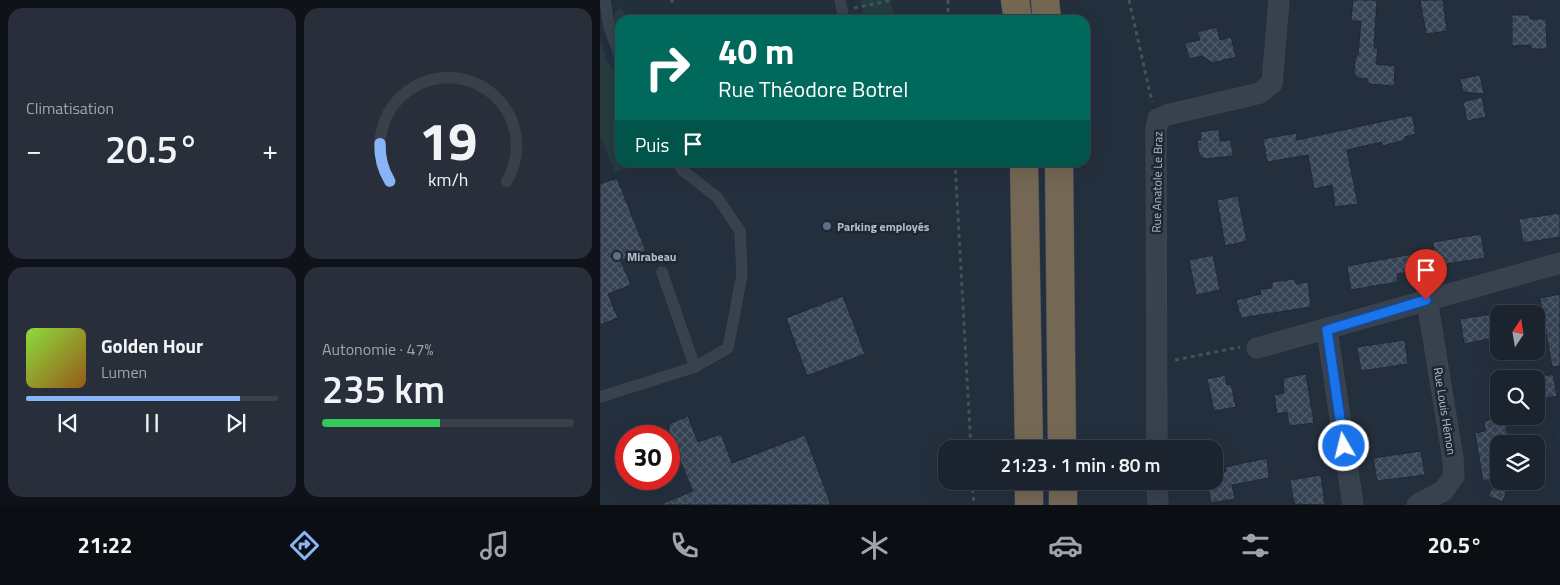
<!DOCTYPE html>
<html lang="fr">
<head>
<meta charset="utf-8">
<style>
  :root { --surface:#1b232e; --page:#282f3a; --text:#f1f3f6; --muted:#a0a4aa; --line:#39404a; --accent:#8ab4f8 }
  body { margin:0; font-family:"Titillium Web",sans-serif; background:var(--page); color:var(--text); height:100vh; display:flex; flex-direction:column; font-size:19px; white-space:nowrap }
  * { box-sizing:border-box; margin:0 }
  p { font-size:16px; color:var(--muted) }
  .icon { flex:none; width:28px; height:28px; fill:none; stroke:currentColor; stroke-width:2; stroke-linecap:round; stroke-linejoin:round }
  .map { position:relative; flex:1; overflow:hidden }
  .sheet { display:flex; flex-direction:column; gap:8px; padding:8px; background:#0f1319; width:600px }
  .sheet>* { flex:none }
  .guide { position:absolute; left:15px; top:15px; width:475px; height:152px; border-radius:15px; box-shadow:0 5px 20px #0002,0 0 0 1px var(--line); background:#00695c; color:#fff; overflow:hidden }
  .needle { width:32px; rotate:12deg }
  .fabs { position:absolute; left:890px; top:305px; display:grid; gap:10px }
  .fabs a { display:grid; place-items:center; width:55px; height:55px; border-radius:10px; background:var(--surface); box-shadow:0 5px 20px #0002,0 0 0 1px var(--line); font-size:25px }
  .speed { position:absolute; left:15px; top:425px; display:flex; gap:10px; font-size:25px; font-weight:700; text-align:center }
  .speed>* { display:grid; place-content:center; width:65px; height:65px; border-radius:50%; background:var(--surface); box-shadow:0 5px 20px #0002,0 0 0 1px var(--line); line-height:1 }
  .speed .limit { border:8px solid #d22; background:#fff; color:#111 }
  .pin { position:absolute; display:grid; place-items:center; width:42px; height:42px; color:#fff; margin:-51px -21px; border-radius:50% 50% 50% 0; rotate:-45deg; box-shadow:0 0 5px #0007 }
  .pin .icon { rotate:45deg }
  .me { position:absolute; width:55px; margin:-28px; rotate:352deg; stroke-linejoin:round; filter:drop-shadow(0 0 4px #0008) }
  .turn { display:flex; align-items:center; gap:18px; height:105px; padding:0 20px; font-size:22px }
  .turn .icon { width:65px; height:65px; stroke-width:2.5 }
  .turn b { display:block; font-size:35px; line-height:42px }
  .then { display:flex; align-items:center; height:48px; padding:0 20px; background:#0003; gap:10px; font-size:19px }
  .big { font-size:38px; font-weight:600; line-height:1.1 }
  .sheet .tile { flex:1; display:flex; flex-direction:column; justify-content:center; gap:8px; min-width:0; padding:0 18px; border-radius:15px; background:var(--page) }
  .sheet .dial { align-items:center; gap:0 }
  .dial svg { height:130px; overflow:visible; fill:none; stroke:var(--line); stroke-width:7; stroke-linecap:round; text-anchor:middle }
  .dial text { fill:var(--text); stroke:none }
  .song { display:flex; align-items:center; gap:15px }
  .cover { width:60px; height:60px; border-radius:8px; background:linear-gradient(135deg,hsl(90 70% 55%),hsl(30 70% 35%)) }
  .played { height:5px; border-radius:2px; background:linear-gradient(90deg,var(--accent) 85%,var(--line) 85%) }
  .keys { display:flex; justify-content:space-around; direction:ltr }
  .heat { display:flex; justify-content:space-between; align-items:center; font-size:28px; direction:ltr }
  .charge { height:8px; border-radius:4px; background:linear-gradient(90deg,#34c759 47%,var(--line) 0) }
  .sheet .tiles { flex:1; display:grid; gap:8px; grid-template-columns:repeat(2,1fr) }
  .trip { position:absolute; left:338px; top:440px; width:285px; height:50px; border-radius:15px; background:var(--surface); box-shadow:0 5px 20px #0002,0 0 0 1px var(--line); font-weight:600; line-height:50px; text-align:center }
  .tab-bar { display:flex; height:80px; justify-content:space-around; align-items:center; background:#0b0e12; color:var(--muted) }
  .tab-bar .icon { width:35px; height:35px }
  .tab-bar .active { color:var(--accent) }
  .tab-bar b { font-size:22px; color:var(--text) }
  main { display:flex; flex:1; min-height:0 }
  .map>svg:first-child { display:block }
  .grass { fill:#263c3f }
  .building { fill:url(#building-cross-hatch); stroke:#1f2835 }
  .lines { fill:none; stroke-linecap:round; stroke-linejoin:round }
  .lane-casing { stroke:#414a57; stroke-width:11 }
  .street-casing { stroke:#414a57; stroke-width:21 }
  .highway-casing { stroke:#434c59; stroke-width:29 }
  .path { stroke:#3f5557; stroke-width:3; stroke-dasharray:4 4; stroke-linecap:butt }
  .lane { stroke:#38414e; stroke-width:10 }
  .street { stroke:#38414e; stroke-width:20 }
  .highway { stroke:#746855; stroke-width:28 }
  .route-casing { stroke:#114b97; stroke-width:12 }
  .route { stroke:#1a73e8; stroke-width:9 }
  .service-dot { fill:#5c6f8a; stroke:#1d2633; stroke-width:2 }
  .labels { text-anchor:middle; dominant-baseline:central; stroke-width:5; stroke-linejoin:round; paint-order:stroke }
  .street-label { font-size:12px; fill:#b4bcc9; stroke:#1d2633 }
  .poi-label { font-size:12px; font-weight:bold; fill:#b4bcc9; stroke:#1d2633; text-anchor:start }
</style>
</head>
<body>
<main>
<section class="sheet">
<div class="tiles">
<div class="tile"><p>Climatisation</p>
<div class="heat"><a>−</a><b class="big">20.5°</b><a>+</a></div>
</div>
<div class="tile dial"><svg viewBox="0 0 100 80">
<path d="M14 69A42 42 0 1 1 86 69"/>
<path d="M14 69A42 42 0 0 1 8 46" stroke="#8ab4f8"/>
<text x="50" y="56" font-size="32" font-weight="700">19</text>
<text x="50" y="72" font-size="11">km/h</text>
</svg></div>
<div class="tile">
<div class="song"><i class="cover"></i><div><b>Golden Hour</b><p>Lumen</p></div></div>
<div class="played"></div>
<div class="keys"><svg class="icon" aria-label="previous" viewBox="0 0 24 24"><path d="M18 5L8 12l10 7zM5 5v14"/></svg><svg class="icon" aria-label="pause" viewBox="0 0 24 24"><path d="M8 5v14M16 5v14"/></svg><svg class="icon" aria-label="next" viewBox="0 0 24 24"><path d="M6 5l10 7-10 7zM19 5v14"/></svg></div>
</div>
<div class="tile"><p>Autonomie · 47%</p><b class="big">235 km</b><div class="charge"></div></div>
</div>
</section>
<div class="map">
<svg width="960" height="505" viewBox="0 0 960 505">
  <defs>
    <pattern id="building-cross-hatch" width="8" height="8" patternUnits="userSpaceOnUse" patternTransform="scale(1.25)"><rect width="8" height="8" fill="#364354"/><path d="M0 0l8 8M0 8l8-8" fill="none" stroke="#515c6b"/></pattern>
  </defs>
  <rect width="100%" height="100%" fill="#242f3e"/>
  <g class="grass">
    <path d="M260,0H291L295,20H264Z"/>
    <path d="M22,8L28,20H20V46L12,24L15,12Z"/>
    <path d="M0,39L7,61L20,80V162L41,163L15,172L0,136Z"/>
  </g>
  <g class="building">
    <path d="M753,0H777L774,48H778L776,64L795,66L794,86L768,84V79L758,78L754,73L755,59L758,55L761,21H751Z"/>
    <path d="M820,0H843L847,31L826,34Z"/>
    <path d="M912,15H930V19H946L947,49H932L931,45L912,46Z"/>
    <path d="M617,27L620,40L631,37L636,57L613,63L602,56L589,59L585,43L600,40L597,32Z"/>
    <path d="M880,75L884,94L863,92L860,79Z"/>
    <path d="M882,97L886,117L867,121L863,102Z"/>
    <path d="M812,115L816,134L805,137V140L782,146V142L747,150L758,204L735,207L732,185L714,189L708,155L667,162L663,139L696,133L697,140Z"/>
    <path d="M619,129L620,141L631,140L633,156L605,159L599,155L597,140H601L600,132Z"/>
    <path d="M17,178L46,251L21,261L31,285L8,294L18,318L0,325V184Z"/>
    <path d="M638,196L647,241L625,246L617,200Z"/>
    <path d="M960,213V237L923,243L919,219Z"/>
    <path d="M881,234L885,258L813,269L814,271L797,274L798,282L751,290L747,266L834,250L833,242Z"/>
    <path d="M613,255L620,290L596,295L589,260Z"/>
    <path d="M695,279L696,284L708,282L711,307L641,318L636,300L661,294L660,289L672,288V282Z"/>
    <path d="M960,294V366L952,367L940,298Z"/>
    <path d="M243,296L265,354L207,376L186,318Z"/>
    <path d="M899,313V337L864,344L860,319Z"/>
    <path d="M805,340L808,364L761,371L757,347Z"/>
    <path d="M706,374L714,423L689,426L687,412L677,414L674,395L684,393L683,378Z"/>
    <path d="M953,374L957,396L940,399L936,378Z"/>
    <path d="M625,375L627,385L631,384L636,407L614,411L607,379Z"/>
    <path d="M88,416L98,442L121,434L132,463L205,435L231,505H59L93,491L76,451L69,454V424Z"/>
    <path d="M905,417L909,444H899V481H909L903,502L888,496L897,478L883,481L875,433L885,431L884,421Z"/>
    <path d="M821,451L825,475L777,481L773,458Z"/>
    <path d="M667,458L669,478L632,485L635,499L611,503L607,481H614V473L626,471L625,467Z"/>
    <path d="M721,475L725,505L694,504L690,480Z"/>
  </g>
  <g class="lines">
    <defs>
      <g id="lane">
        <path d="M5,0L9,27L20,56"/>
        <path d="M240,0L244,20"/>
        <path d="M62,272L95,367"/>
        <path d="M0,397L95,367L128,348L142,275L140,231L117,197L82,170L78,162"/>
      </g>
      <g id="street">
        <path d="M727,330L753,505"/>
        <path d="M657,348L960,263"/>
        <path d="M557,449L556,130L558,119L567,115L660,93L672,83L679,0"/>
        <path d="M557,481L558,505"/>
        <path d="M817,505L843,491L854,476L853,459L827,300"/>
      </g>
      <g id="highway">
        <path d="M415,0L418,20"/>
        <path d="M445,0L447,20"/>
        <path d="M424,162L429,449"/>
        <path d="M459,162L462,449"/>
        <path d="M429,481V505"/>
        <path d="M463,481V505"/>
      </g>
    </defs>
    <use href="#lane" class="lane-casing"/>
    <use href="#street" class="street-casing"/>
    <use href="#highway" class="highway-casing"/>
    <g class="path">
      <path d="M348,0V20"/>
      <path d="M529,0L552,102"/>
      <path d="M72,3V0"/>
      <path d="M254,8L293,0"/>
      <path d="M355,162L371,449"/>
      <path d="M575,360L640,347"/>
      <path d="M372,481L374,505"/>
    </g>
    <use href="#lane" class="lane"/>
    <use href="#street" class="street"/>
    <use href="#highway" class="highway"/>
  </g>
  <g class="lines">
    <defs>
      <path id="route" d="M744,446L727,330L826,300"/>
    </defs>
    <use href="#route" class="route-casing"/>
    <use href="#route" class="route"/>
  </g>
  <g class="service-dot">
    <circle cx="227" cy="226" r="5"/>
    <circle cx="17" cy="256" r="5"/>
  </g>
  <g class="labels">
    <g class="street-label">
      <text transform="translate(557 182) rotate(-89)">Rue Anatole Le Braz</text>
      <text transform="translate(845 411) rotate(81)">Rue Louis Hémon</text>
    </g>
    <g class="poi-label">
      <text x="237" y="226">Parking employés</text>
      <text x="27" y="256">Mirabeau</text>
    </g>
  </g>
</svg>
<div class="fabs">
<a><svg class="needle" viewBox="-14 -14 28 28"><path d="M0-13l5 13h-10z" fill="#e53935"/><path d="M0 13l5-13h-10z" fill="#a0a4aa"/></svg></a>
<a><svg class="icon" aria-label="search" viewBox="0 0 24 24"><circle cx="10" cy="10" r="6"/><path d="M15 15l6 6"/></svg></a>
<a><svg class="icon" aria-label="layers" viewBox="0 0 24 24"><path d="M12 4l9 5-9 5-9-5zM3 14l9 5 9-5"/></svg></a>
</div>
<div class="speed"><div class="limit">30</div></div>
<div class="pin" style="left:826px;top:300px;background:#d93025"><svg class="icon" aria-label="arrive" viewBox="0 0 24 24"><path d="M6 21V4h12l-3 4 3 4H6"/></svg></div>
<svg class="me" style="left:744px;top:446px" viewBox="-20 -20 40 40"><circle r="17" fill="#1a73e8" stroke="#fff" stroke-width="3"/><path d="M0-11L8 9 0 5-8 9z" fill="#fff"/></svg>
<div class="trip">21:23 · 1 min · 80 m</div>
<div class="guide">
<div class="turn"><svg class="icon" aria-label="right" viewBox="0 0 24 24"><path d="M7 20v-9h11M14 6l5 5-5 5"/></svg><div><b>40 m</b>Rue Théodore Botrel</div></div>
<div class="then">Puis<svg class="icon" aria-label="arrive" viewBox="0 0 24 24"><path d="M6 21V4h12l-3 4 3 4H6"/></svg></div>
</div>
</div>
</main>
<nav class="tab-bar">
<b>21:22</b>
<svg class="icon active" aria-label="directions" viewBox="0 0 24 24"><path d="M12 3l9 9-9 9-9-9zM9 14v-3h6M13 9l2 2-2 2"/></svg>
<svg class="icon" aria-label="music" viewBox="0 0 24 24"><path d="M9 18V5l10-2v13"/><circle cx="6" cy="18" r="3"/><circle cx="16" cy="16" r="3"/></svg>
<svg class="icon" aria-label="phone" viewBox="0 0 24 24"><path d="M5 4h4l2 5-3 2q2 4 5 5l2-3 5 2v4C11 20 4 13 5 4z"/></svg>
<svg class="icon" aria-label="climate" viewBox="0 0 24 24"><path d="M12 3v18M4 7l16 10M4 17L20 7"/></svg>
<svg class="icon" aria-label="car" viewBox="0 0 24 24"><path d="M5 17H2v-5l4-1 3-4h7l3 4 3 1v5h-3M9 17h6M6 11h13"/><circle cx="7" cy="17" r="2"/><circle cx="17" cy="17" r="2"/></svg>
<svg class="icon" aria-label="filters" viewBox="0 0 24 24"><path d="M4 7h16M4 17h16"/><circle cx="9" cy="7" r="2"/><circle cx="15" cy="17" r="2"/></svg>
<b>20.5°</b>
</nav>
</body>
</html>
